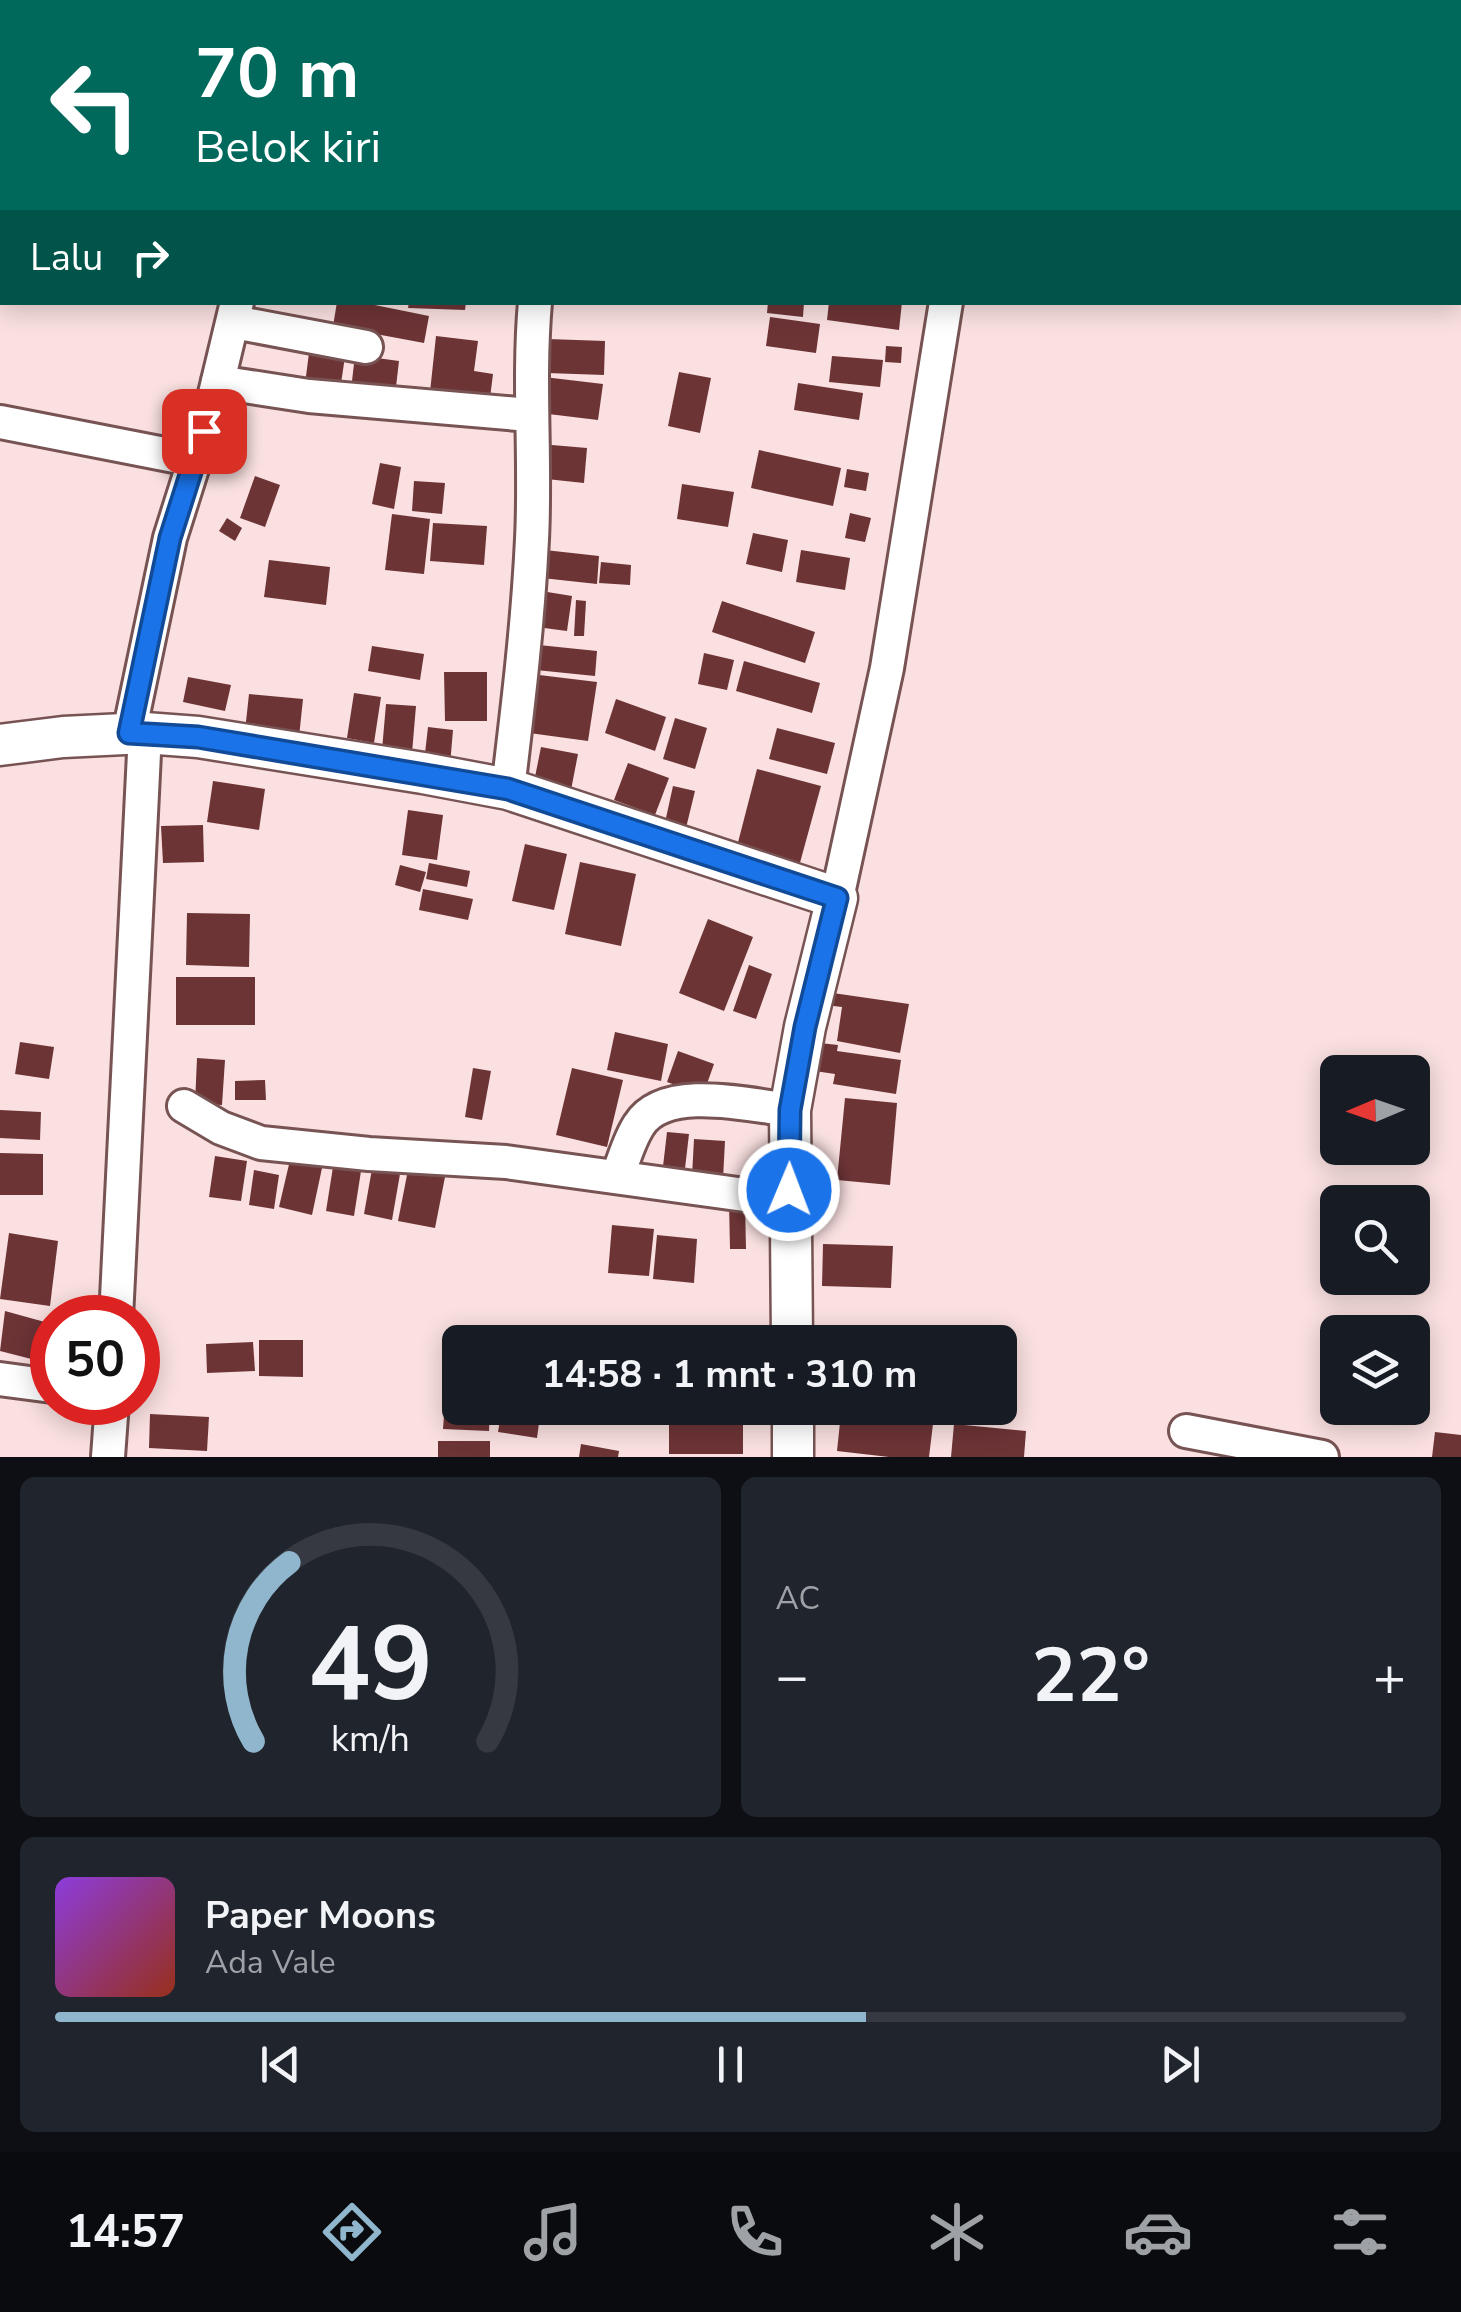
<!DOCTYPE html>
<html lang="id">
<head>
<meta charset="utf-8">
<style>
  :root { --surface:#171b24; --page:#20242c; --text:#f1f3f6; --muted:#9ea1a6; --line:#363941; --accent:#90b6ce }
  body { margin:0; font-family:"Nunito Sans",sans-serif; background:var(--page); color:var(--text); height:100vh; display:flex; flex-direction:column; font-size:38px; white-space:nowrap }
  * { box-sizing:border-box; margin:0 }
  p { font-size:32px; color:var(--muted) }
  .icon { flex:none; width:55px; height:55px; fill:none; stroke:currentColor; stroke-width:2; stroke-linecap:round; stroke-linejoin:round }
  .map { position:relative; height:1457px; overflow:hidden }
  .details { display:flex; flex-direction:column; gap:20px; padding:20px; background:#0d0f14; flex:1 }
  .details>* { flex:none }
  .top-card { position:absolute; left:0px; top:0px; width:1462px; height:305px; box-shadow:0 5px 25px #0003; background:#00695c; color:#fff; overflow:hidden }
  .needle { width:65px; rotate:268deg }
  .controls { position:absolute; left:1320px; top:1055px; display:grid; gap:20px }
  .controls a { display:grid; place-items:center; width:110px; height:110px; border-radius:15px; background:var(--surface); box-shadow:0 5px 25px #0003; font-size:50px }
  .speed { position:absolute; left:30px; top:1295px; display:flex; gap:20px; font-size:50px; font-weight:700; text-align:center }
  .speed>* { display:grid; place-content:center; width:130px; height:130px; border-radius:50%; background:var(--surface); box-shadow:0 5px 25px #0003; line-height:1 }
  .speed .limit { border:15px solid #d22; background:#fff; color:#111 }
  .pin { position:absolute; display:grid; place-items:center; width:85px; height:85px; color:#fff; margin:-42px; border-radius:20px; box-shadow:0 5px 15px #0006 }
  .me { position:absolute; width:110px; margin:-55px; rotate:1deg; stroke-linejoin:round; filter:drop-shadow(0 0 8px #0008) }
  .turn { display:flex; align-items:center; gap:35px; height:210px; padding:0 30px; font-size:45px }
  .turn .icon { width:130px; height:130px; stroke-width:2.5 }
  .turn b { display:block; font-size:70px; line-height:85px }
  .then { display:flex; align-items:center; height:95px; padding:0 30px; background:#0003; gap:20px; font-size:38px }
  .big { font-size:75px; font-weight:700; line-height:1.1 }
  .details .card { flex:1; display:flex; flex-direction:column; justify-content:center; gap:15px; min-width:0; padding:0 35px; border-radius:15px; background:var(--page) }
  .details .dial { align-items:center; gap:0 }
  .dial svg { height:260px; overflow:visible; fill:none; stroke:var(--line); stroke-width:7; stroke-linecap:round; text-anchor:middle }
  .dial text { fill:var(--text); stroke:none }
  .song { display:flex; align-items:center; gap:30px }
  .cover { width:120px; height:120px; border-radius:15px; background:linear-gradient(135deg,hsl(270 70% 55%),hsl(10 70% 35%)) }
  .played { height:10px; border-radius:5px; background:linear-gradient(90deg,var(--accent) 60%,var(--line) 60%) }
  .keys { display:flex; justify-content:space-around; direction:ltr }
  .heat { display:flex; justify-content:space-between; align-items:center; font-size:55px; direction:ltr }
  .details .tiles { flex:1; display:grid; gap:20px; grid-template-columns:1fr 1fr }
  .card:last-child { grid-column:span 2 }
  .trip { position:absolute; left:442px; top:1325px; width:575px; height:100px; border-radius:15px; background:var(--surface); box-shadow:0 5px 25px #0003; font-weight:700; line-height:100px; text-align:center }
  .menu { display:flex; height:160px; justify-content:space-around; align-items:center; background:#090b0e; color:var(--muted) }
  .menu .icon { width:70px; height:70px }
  .menu .selected { color:var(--accent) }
  .menu b { font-size:45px; color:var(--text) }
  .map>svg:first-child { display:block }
  .building { fill:#6d3436 }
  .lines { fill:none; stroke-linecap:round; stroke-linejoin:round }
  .minor-casing { stroke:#775453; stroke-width:38 }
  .major-casing { stroke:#775453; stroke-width:45 }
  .minor { stroke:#fff; stroke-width:32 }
  .major { stroke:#fff; stroke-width:40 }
  .route-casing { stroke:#114b97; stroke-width:25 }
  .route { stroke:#1a73e8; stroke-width:18 }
</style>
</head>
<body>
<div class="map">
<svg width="1461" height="1457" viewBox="0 0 1461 1457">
  <rect width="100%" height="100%" fill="#fae0e0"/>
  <g class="building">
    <path d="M337,302H360L429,316L424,343L333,326Z"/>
    <path d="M409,302H466L465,310L408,308Z"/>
    <path d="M768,302H804L803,317L767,313Z"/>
    <path d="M829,302H902L899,330L827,320Z"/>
    <path d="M770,317L820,324L816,353L766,346Z"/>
    <path d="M436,336L478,341L474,371L493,374L490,398L430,392Z"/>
    <path d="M548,339L605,341L604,375L547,373Z"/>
    <path d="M310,345L346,350L340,390L305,384Z"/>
    <path d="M886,346L902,347L901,363L885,362Z"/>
    <path d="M355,355L399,361L396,387L352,381Z"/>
    <path d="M832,356L883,360L880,387L829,382Z"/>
    <path d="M679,372L711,378L700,433L668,426Z"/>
    <path d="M544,377L603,384L598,420L540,413Z"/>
    <path d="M798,383L863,393L859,420L794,410Z"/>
    <path d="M540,444L587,448L584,483L537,478Z"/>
    <path d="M759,450L841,468L833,506L751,488Z"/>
    <path d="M380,463L401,467L394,509L372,504Z"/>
    <path d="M847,469L869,473L866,491L844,487Z"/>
    <path d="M255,476L280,485L265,527L240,518Z"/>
    <path d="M414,481L445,483L442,514L412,511Z"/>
    <path d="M682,484L734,492L728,527L677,519Z"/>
    <path d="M850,513L871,518L865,542L845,538Z"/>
    <path d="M392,514L430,519L424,574L385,570Z"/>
    <path d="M227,518L242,528L235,541L219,531Z"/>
    <path d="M433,523L487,526L484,565L430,561Z"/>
    <path d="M753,533L788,540L782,572L746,564Z"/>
    <path d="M536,549L599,556L597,584L533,577Z"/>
    <path d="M801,550L850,558L845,590L796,582Z"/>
    <path d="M269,560L330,567L326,605L264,597Z"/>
    <path d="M601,562L631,565L630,585L599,583Z"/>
    <path d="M535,590L572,596L567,631L529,626Z"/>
    <path d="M576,600L586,601L584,636H574Z"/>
    <path d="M722,601L815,632L805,663L712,632Z"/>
    <path d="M529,644L597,651L595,676L526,669Z"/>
    <path d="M372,646L424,654L420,680L368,671Z"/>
    <path d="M704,653L734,660L727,690L698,684Z"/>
    <path d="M744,661L820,683L812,713L736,691Z"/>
    <path d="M444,672H487V721H445Z"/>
    <path d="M531,674L597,682L588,741L522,732Z"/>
    <path d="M188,677L231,685L225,711L183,702Z"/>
    <path d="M354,693L381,697L374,743L347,738Z"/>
    <path d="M249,694L303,699L299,737L245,731Z"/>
    <path d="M616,699L666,717L655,751L605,733Z"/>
    <path d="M386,704L416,706L412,753L382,750Z"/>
    <path d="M675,718L707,728L695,769L663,759Z"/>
    <path d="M428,727L453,730L450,765L424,762Z"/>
    <path d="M777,728L835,743L827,774L769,759Z"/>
    <path d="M541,747L578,754L571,790L534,782Z"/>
    <path d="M628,763L669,778L655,815L614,800Z"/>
    <path d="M757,769L821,786L798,870L735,854Z"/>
    <path d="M213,781L265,789L259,830L207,822Z"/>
    <path d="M673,786L695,791L685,832L664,827Z"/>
    <path d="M408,810L443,815L437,860L402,855Z"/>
    <path d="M203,825L204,862L163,863L161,826Z"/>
    <path d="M525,844L567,854L554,910L512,901Z"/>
    <path d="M580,862L636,874L621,946L565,934Z"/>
    <path d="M429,863L470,871L467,887L426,879Z"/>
    <path d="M400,865L426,872L420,892L395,885Z"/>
    <path d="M423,889L473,899L468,920L419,910Z"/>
    <path d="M187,913L250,914L249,967L186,965Z"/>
    <path d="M708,919L753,937L724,1011L679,993Z"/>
    <path d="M749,965L772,974L756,1019L733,1011Z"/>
    <rect x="176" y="977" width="79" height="48"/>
    <path d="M819,991L909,1004L900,1053L837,1041L842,1007L817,1004Z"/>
    <path d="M615,1032L668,1044L661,1081L607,1070Z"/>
    <path d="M20,1042L54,1047L49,1079L15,1074Z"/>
    <path d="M811,1042L838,1045L837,1051L901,1060L896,1094L833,1084L835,1074L808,1070Z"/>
    <path d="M678,1051L714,1064L703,1095L667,1082Z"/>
    <path d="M197,1058L225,1060L222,1105L195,1104Z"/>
    <path d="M473,1068L491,1071L482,1120L465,1117Z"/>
    <path d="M572,1068L623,1080L607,1147L556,1135Z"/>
    <path d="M265,1080L266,1100H235V1081Z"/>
    <path d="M845,1098L897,1103L890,1185L837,1180Z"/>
    <path d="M0,1110L41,1112L40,1140L0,1138Z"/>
    <path d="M667,1132L689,1134L684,1177L662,1175Z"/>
    <path d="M694,1139L725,1141L723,1179L692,1176Z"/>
    <path d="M0,1153L43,1154V1195H0Z"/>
    <path d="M215,1156L247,1161L241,1201L209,1197Z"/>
    <path d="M290,1160L322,1168L312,1215L279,1207Z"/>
    <path d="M333,1167L361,1171L354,1216L326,1211Z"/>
    <path d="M372,1169L400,1174L392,1220L364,1214Z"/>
    <path d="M254,1170L279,1175L274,1209L249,1205Z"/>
    <path d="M408,1170L445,1177L435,1228L398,1221Z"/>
    <path d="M729,1203H745L746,1249H730Z"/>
    <path d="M612,1225L654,1229L649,1276L608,1273Z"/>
    <path d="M9,1233L58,1241L50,1306L0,1299Z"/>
    <path d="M657,1235L697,1239L694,1283L653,1279Z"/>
    <path d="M823,1244L893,1246L891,1288L822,1286Z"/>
    <path d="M5,1311L52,1324L51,1364L0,1351Z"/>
    <path d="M259,1340H303V1377L259,1376Z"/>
    <path d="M253,1342L255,1371L207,1373L206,1344Z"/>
    <path d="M446,1387L460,1388V1408H490L489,1431L443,1429Z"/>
    <path d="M502,1408H541L537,1438L498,1432Z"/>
    <path d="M841,1413L933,1424L929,1457H889L837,1451Z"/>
    <path d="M150,1414L209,1417L207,1451L149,1448Z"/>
    <path d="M669,1419L743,1420V1454H669Z"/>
    <path d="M954,1424L1026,1431L1024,1457H951Z"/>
    <path d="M1435,1432L1461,1435V1457H1432Z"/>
    <rect x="438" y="1441" width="52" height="16"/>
    <path d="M581,1444L619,1451L618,1457H579Z"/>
  </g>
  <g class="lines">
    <defs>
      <g id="minor">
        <path d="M323,2L325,0"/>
        <path d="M764,2L766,0"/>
        <path d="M989,2V0"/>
        <path d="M234,322L366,347"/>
        <path d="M218,382L309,396L530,415"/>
        <path d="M0,422L195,460"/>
        <path d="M129,733L170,538L213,402L237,302"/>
        <path d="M508,789C518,706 528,623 532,539C536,460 528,382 535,302"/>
        <path d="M837,898L887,668L946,302"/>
        <path d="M184,1106L221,1128L261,1143L369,1154L506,1162L789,1201"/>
        <path d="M617,1177C624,1160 629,1140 639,1125C665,1084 749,1105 790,1110"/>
        <path d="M116,1318L145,733"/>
        <path d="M0,1379L52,1386"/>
        <path d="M1186,1431L1322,1457"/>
        <path d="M108,1457L112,1402"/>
      </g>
      <g id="major">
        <path d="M0,745L63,737L145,733L198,737L423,773L508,789L837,898L805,1027L790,1110L792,1342"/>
        <path d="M793,1457V1408"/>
      </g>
    </defs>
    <use href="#minor" class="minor-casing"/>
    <use href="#major" class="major-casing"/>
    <use href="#minor" class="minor"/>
    <use href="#major" class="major"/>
  </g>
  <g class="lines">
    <defs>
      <path id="route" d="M204,431L170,538L129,733L198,737L508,789L837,898L805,1027L790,1110L789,1190"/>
    </defs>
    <use href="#route" class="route-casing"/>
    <use href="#route" class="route"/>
  </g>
</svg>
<div class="controls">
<a><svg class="needle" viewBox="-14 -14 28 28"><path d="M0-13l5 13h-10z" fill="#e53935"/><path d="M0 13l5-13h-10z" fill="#9ea1a6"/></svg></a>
<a><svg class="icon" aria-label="search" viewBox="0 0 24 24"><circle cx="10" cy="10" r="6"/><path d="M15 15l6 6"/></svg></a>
<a><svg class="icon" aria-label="layers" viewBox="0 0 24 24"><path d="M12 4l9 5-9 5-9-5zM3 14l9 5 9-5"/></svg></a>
</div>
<div class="speed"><div class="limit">50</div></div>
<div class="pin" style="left:204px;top:431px;background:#d93025"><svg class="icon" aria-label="arrive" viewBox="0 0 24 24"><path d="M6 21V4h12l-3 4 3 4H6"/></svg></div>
<svg class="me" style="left:789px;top:1190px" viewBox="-20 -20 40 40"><circle r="17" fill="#1a73e8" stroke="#fff" stroke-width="3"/><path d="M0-11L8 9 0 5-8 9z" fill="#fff"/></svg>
<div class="trip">14:58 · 1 mnt · 310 m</div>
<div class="top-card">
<div class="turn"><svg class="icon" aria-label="left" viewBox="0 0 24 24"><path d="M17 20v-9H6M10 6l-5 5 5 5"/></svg><div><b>70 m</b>Belok kiri</div></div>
<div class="then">Lalu<svg class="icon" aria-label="right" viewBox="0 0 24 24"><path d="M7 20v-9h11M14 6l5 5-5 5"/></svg></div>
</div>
</div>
<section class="details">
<div class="tiles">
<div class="card dial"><svg viewBox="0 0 100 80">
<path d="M14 69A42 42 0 1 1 86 69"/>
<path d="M14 69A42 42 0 0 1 25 14" stroke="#90b6ce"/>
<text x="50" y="56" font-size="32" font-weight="700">49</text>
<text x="50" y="72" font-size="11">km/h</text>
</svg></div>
<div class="card"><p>AC</p>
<div class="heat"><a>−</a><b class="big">22°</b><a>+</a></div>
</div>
<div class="card">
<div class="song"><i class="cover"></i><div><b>Paper Moons</b><p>Ada Vale</p></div></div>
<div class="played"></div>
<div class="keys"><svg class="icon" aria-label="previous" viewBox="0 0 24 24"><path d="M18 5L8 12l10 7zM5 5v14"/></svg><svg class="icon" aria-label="pause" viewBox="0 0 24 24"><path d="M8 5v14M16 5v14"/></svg><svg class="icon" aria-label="next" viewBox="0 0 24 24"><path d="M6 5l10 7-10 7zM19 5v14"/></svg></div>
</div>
</div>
</section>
<nav class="menu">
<b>14:57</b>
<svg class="icon selected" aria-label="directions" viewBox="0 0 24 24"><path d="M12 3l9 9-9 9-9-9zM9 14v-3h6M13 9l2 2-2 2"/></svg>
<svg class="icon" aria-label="music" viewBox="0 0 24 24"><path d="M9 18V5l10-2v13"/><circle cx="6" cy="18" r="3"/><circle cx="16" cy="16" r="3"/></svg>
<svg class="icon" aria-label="phone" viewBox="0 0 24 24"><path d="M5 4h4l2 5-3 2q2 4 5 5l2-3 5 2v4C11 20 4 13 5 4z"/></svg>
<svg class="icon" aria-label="climate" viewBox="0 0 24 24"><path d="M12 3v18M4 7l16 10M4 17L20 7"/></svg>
<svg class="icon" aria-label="car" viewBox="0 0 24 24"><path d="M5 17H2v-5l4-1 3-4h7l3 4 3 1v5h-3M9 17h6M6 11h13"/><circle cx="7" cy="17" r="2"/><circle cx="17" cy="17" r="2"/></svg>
<svg class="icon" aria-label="filters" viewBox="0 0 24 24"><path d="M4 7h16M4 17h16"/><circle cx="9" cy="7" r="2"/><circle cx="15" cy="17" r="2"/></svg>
</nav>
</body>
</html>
